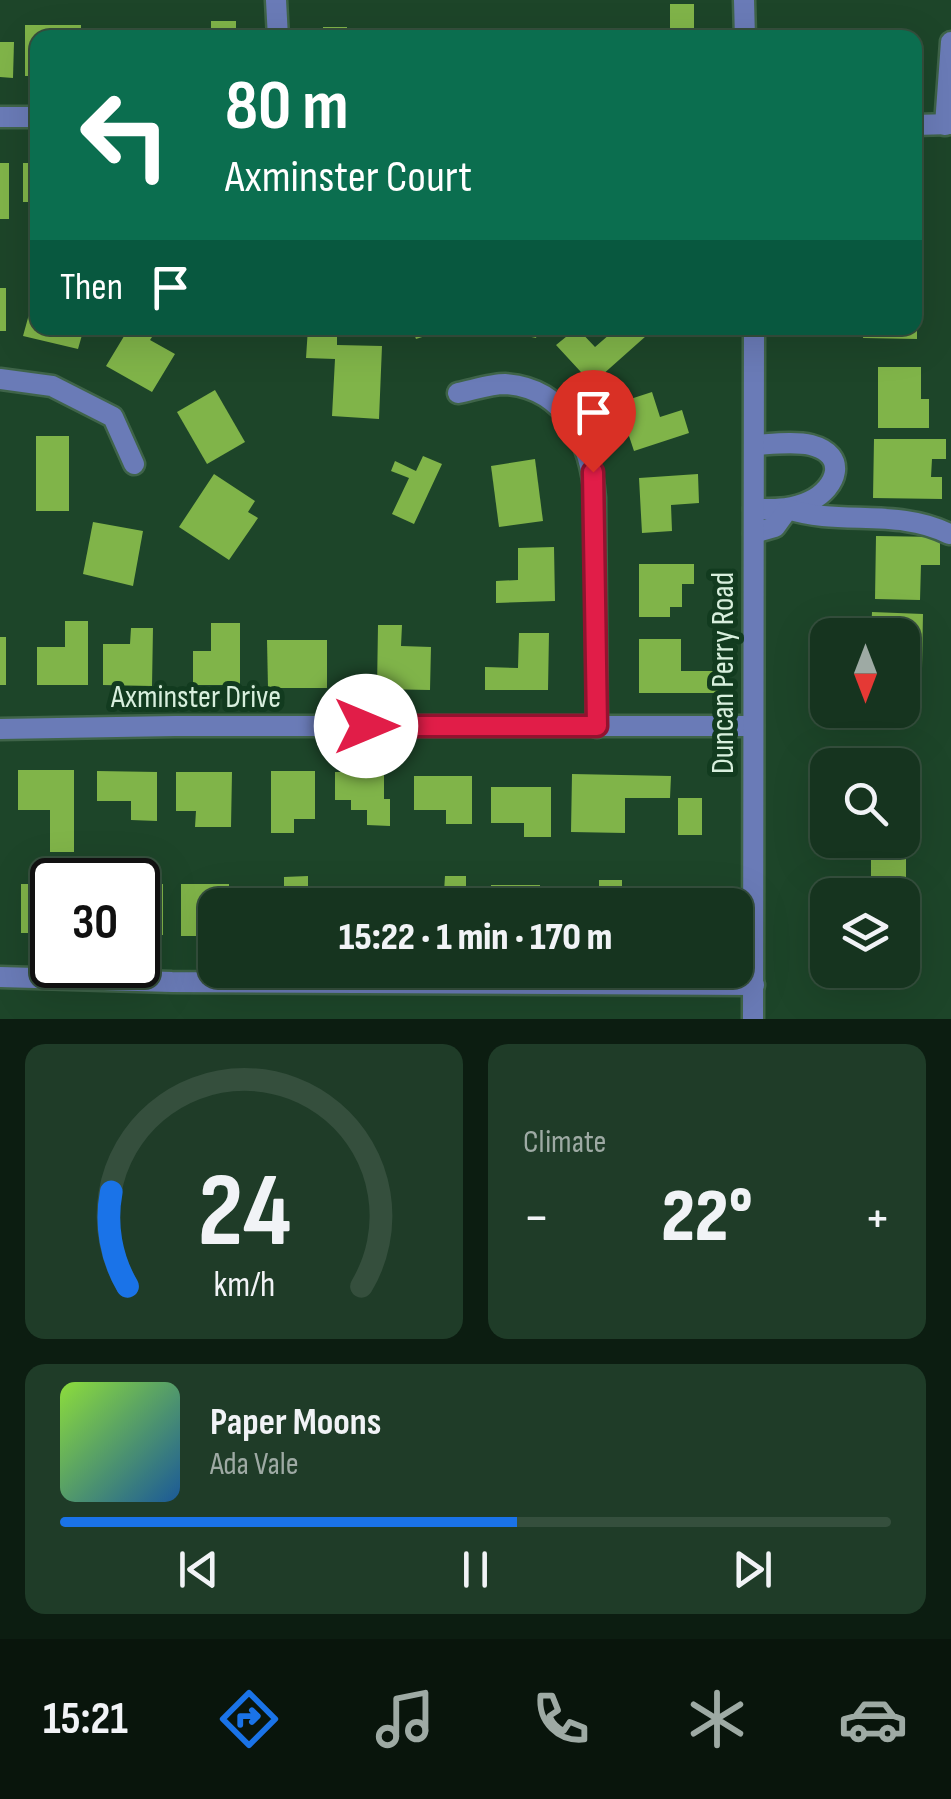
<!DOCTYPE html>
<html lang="en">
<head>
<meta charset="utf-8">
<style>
  :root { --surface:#16341f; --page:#1f3c28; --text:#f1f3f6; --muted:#9eaaa4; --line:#354f3d; --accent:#1a73e8 }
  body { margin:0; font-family:"Sofia Sans Condensed",sans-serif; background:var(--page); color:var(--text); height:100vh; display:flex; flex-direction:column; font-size:38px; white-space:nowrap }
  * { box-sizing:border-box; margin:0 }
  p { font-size:32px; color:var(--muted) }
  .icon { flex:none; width:55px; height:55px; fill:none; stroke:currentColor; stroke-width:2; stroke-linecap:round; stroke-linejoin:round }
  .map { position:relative; height:1019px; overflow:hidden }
  .drawer { display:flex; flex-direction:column; gap:25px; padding:25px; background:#0c1d11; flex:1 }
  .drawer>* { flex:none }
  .top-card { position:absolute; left:30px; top:30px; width:892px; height:305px; border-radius:20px; box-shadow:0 10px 40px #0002,0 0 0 2px var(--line); background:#0b6e4f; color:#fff; overflow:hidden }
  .needle { width:65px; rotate:180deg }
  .fabs { position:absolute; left:810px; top:618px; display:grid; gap:20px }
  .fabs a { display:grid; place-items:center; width:110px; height:110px; border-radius:20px; background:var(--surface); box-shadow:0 10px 40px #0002,0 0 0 2px var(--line); font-size:50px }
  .speed { position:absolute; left:30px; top:858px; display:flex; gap:20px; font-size:50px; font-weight:700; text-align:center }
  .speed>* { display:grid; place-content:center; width:130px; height:130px; border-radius:50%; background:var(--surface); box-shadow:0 10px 40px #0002,0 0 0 2px var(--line); line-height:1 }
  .speed .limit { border:5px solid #111; border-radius:15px; background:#fff; color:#111 }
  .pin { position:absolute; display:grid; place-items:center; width:85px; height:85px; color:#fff; margin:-102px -42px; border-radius:50% 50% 50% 0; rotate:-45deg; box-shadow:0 0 10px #0007 }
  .pin .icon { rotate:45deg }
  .me { position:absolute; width:110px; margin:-55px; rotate:90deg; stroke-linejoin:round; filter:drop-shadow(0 0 8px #0008) }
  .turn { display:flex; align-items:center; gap:35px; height:210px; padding:0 30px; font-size:45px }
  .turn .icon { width:130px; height:130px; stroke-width:2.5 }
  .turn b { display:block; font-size:70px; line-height:85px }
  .then { display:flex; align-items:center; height:95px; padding:0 30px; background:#0003; gap:20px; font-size:38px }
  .big { font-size:75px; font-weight:800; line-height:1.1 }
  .drawer .widget { flex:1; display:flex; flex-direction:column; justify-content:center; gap:15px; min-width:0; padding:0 35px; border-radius:20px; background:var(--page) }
  .drawer .dial { align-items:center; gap:0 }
  .dial svg { height:260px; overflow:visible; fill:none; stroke:var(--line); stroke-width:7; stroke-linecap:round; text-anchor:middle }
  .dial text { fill:var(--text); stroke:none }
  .song { display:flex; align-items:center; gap:30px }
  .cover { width:120px; height:120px; border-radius:15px; background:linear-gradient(135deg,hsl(90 70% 55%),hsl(210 70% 35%)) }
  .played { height:10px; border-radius:5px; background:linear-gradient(90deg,var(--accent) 55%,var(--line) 55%) }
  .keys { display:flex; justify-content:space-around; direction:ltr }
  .heat { display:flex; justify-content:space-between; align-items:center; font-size:55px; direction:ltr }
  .drawer .tiles { flex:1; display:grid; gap:25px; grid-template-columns:1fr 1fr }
  .widget:last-child { grid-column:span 2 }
  .trip { position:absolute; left:198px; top:888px; width:555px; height:100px; border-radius:20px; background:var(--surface); box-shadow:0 10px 40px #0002,0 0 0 2px var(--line); font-weight:800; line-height:100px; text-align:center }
  .menu { display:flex; height:160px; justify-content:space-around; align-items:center; background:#09150c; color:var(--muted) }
  .menu .icon { width:70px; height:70px }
  .menu .on { color:var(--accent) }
  .menu b { font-size:45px; color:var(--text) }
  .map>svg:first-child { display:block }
  .building { fill:#80b449 }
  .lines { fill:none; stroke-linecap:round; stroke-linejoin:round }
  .minor-casing { stroke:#3f6449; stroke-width:25 }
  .minor { stroke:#6a7bb7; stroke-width:20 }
  .route-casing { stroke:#92132f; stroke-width:25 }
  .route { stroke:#e11d48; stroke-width:18 }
  .labels { text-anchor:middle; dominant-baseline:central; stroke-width:10; stroke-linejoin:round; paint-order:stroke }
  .street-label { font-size:32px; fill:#d8efdd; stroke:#123b1f }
</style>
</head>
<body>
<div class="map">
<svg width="951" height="1019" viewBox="0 0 951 1019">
  <rect width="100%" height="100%" fill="#1d4529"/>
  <g class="building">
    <rect x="670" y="4" width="24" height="34"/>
    <rect x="211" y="21" width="25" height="17"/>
    <path d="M25,25H81V38H38V76H25Z"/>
    <rect x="323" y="27" width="24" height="11"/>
    <rect x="442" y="28" width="26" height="10"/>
    <rect x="524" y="28" width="22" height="10"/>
    <path d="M0,42H14L13,78L0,77Z"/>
    <rect x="0" y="163" width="9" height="56"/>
    <rect x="23" y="163" width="15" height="39"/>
    <path d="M915,264H920L918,305H915Z"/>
    <rect x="0" y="288" width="6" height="43"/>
    <path d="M31,307L38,308V328H84L78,349L23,336Z"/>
    <path d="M129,328H158L150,340L175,354L152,392L106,366Z"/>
    <path d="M308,328H337V345L382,346L379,419L332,416L335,359L306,358Z"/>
    <path d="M412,328H450L416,339Z"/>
    <path d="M491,328H539L536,338Z"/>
    <path d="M577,328L595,347L617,328H638L646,336L592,384L556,345Z"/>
    <path d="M864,328H917V339L863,338Z"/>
    <path d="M878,367H921V399H929V428H878Z"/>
    <path d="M215,390L245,442L207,464L177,412Z"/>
    <path d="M652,392L660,417L682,410L689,433L634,451L618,403Z"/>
    <rect x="36" y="436" width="33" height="75"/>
    <path d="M874,439H946V459H932L931,477H942V499L873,498Z"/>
    <path d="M423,456L442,464L414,524L392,514L409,478L391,471L395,461L416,471Z"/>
    <path d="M535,459L543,521L499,527L491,466Z"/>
    <path d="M214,474L255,501L248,512L258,518L229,560L179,527Z"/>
    <path d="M698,474L699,503L671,505L672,531L642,533L639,478Z"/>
    <path d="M93,522L143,531L133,586L83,574Z"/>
    <path d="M876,536L940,537V565H921L920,600L875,599Z"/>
    <path d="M554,547L555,601L496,603V581L518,580V548Z"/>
    <path d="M639,564H694V584H682V607H670V617H639Z"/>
    <path d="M872,612L923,614L922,668H902V635H871Z"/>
    <path d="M65,621H88V685H37V647H65Z"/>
    <path d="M211,623H240V685H193V651H211Z"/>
    <path d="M378,625H402L401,646L431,647L430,690L377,689Z"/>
    <path d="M131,628H153L152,686L103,685V644H130Z"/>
    <path d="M519,633H549L548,690H485V667L518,668Z"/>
    <rect x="0" y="637" width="6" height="48"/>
    <path d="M639,639H681V671H719V693H639Z"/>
    <path d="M267,640H327V688H268Z"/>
    <path d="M18,770H74V852H50V810H18Z"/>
    <path d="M97,771L157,772V821L131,820V801H97Z"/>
    <path d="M271,771H315V819H294V833H271Z"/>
    <path d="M176,772H232L231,827H195L196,811H176Z"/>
    <path d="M335,772H384V799H390V826L367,825V810H351V800H335Z"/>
    <path d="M572,774L671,776L670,798H625V833L571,832Z"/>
    <path d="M414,776H472V824H446V810H414Z"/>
    <path d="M491,787H551V837H524V823H491Z"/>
    <rect x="678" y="798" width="24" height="37"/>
    <path d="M902,818H906V880H871V840H902Z"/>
    <path d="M308,876V905H254V900H284V877Z"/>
    <path d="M445,876H466V905H429V892H444Z"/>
    <path d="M599,880H622V905H574V895H599Z"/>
    <rect x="21" y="884" width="31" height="49"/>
    <rect x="138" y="884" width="25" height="51"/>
    <path d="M181,884H229V905H215V936H181Z"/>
    <rect x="491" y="885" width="49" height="20"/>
    <path d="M691,887H730L729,905H691Z"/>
    <rect x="334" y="888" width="53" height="17"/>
  </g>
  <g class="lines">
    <defs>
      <g id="minor">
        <path d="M276,0L278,38"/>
        <path d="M744,0L745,38"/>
        <path d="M0,117H38"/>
        <path d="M915,125L951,124"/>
        <path d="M945,125L951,42"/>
        <path d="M0,379L52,386L113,417L134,464"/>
        <path d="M458,393C473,390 491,384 505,384C567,388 591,445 595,498L597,727"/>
        <path d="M754,509C774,509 792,510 810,501C837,488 849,455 811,445C795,441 772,444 755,445"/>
        <path d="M754,533L775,527L788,509C839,526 899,508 949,534"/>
        <path d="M0,729L175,726H753"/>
        <path d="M0,977L172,982L754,985"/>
        <path d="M753,1019L754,328"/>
      </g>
    </defs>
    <use href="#minor" class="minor-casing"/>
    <use href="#minor" class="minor"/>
  </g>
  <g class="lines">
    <defs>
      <path id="route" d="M366,726H597L593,472"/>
    </defs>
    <use href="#route" class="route-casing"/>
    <use href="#route" class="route"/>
  </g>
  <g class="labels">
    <g class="street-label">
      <text transform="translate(723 673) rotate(-90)">Duncan Perry Road</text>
      <text x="196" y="697">Axminster Drive</text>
    </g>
  </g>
</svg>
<div class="fabs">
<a><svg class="needle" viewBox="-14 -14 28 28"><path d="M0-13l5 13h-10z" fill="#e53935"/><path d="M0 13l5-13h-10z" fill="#9eaaa4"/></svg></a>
<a><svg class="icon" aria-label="search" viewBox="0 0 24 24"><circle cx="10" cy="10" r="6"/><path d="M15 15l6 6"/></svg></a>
<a><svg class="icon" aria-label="layers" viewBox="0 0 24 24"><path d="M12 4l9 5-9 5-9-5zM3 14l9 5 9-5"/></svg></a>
</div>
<div class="speed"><div class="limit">30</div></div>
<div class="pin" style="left:593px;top:472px;background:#d93025"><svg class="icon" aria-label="arrive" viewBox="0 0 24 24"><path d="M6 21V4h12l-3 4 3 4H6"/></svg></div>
<svg class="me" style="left:366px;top:726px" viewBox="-20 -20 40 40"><circle r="19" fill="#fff"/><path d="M0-13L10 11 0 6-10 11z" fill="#e11d48"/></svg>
<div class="trip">15:22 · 1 min · 170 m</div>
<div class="top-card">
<div class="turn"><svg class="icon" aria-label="left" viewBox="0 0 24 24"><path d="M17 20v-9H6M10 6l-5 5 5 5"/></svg><div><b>80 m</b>Axminster Court</div></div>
<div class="then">Then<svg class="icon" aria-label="arrive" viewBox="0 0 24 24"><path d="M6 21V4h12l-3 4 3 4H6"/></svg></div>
</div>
</div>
<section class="drawer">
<div class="tiles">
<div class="widget dial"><svg viewBox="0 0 100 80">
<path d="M14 69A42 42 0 1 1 86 69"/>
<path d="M14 69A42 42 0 0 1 9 40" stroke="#1a73e8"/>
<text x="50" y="56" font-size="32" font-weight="700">24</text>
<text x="50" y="72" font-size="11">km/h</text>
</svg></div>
<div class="widget"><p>Climate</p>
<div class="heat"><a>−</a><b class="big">22°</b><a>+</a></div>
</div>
<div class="widget">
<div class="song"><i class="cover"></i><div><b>Paper Moons</b><p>Ada Vale</p></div></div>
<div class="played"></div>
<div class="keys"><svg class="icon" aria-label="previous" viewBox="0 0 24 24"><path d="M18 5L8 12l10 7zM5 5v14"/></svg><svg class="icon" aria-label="pause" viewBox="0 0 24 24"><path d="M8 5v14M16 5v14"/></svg><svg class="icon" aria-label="next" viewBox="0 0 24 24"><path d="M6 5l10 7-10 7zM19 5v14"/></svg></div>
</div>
</div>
</section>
<nav class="menu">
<b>15:21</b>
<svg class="icon on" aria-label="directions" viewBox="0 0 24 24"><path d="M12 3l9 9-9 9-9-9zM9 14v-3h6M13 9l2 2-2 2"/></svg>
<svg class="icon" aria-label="music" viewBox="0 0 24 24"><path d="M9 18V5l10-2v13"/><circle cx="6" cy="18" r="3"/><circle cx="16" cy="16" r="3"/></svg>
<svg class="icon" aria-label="phone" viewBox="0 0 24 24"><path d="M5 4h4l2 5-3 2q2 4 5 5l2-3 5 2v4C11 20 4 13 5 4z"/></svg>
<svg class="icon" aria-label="climate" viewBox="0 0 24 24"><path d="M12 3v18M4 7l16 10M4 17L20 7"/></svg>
<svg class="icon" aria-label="car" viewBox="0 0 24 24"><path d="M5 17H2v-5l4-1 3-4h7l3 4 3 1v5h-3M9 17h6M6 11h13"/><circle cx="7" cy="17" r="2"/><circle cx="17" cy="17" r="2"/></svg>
</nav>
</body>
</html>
